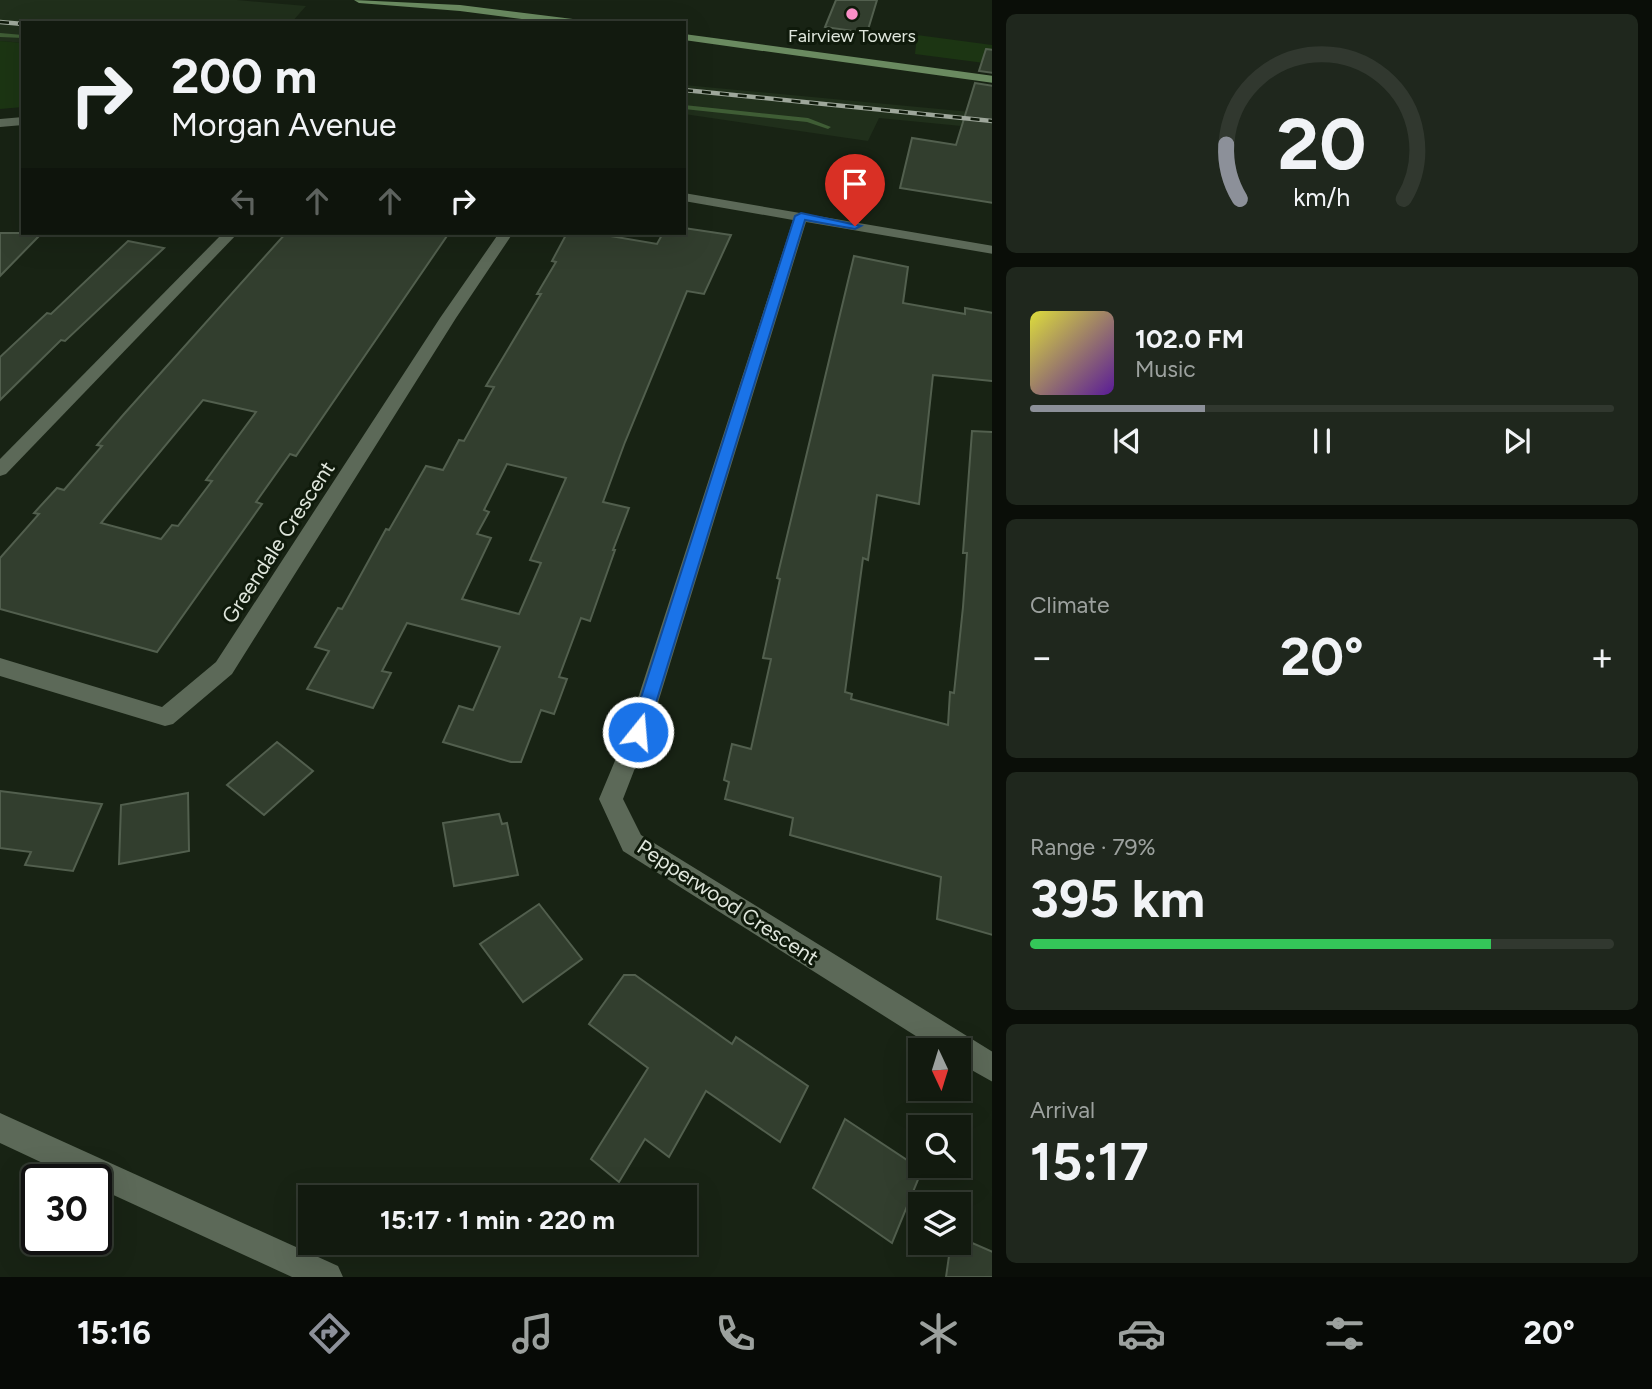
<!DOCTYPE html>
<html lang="en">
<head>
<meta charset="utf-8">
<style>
  :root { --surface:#121a0f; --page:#1f271d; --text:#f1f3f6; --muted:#9ca19e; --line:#31382f; --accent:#8c9099 }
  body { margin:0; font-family:Figtree,sans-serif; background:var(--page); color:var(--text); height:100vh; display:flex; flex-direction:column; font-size:26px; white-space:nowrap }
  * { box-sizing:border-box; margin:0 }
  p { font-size:23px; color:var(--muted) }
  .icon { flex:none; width:38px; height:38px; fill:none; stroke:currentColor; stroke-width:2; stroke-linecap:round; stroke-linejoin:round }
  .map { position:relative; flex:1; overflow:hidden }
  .drawer { display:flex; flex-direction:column; gap:14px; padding:14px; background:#0a0e08; width:660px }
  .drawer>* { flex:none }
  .top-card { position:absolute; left:21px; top:21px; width:665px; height:214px; border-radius:0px; box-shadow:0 7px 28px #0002,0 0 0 2px var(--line); background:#121a0f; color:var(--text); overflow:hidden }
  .needle { width:46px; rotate:176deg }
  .buttons { position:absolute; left:908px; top:1038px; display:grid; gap:14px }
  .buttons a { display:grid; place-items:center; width:63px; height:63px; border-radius:0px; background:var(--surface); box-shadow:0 7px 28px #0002,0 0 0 2px var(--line); font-size:35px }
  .speed { position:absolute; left:21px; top:1164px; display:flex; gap:14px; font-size:35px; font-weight:700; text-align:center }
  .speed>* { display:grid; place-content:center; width:91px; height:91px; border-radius:50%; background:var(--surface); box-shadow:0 7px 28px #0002,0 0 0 2px var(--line); line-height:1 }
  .speed .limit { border:4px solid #111; border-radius:10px; background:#fff; color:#111 }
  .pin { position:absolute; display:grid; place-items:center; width:60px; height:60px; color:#fff; margin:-72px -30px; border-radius:50% 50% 50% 0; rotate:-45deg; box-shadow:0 0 7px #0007 }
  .pin .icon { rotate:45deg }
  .me { position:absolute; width:77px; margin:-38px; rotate:17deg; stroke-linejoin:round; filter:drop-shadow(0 0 5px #0008) }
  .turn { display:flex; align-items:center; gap:24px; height:147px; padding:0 35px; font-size:32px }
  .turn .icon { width:91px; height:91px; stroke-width:2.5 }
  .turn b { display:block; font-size:49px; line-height:60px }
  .lanes { display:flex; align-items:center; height:66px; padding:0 35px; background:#0003; justify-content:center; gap:35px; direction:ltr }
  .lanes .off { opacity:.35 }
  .big { font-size:52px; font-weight:700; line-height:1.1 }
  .drawer .widget { flex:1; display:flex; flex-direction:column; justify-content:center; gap:10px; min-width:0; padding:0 24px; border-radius:10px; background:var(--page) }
  .drawer .dial { align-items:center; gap:0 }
  .dial svg { height:182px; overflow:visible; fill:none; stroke:var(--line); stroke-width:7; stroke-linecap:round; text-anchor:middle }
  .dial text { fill:var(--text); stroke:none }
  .song { display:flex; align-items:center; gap:21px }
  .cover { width:84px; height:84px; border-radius:10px; background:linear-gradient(135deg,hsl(60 70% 55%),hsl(270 70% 35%)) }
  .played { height:7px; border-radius:4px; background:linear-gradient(90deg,var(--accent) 30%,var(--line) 30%) }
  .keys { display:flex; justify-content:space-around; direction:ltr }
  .heat { display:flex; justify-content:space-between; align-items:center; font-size:38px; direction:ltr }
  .charge { height:10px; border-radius:5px; background:linear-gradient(90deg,#34c759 79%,var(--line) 0) }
  .trip { position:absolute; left:298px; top:1185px; width:399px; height:70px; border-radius:0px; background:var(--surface); box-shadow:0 7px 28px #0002,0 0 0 2px var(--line); font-weight:700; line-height:70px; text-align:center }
  .tabs { display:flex; height:112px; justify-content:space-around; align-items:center; background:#070a06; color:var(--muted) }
  .tabs .icon { width:49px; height:49px }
  .tabs .active { color:var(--accent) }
  .tabs b { font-size:32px; color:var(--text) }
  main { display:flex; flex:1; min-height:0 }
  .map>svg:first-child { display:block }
  .built { fill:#202f1b }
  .green { fill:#1c3513 }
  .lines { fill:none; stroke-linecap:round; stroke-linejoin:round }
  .stream { fill:#3f5d35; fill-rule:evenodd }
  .building { fill:#323e2e; stroke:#525f4e; stroke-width:2; fill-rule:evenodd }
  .minor { fill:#5c6958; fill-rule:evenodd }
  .major { fill:#6a8a60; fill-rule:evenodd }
  .rail-casing { stroke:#9ea79b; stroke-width:4.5 }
  .rail { stroke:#0f1a0b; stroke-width:2.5; stroke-dasharray:9; stroke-linecap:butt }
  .route { fill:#1a73e8; stroke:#114b97; stroke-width:2 }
  .poi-dot { fill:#fa8fc7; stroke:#0f1a0b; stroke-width:2.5 }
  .labels { text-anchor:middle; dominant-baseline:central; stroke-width:6; stroke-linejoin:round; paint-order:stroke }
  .far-poi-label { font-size:18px; fill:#dfe6dc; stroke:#0f1a0b }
  .street-label { font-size:21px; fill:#dfe6dc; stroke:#0f1a0b }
</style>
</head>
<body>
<main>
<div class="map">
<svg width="993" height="1277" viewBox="0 0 993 1277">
  <rect width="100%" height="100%" fill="#182314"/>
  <g class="built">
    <path d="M0,0H237L306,6L291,23H23V43L0,41Z"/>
    <path d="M684,85L992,114L993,129L879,118L868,141L684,114Z"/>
  </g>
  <g class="green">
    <path d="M917,35L992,45V64L915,54Z"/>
    <path d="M0,41L23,43V107L0,109Z"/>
  </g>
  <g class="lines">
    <g class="stream">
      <path d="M0,33L23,35V38L0,37Z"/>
      <path d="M684,105L808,118L831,127L828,129L807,122L684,109Z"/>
    </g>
  </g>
  <g class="building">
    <path d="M836,0H877L867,33L825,27Z"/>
    <path d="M986,49L993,50V73L979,71Z"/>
    <path d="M975,83L993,86V203L900,188L912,138L956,145Z"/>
    <path d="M684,228L731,235L704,294L687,291L625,442L603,502L629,508L613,550H615L590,621L581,618L559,677L567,679L554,714L541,710L521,762H511L443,742L459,706L473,710L500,647L407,623L382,671L391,673L373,708L307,689L329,651L315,647L338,608L342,609L386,529L389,530L426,466L443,470L459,440L464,441L494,387L486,386L541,294H537L556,262L552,261L567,233H593L657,244L663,233H684ZM507,464L566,478L530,560L541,563L519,614L462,599L491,538L477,534L489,512L484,510Z"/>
    <path d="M0,233H42L0,276Z"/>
    <path d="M286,233H449L296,456L290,454L256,502L262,504L157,652L0,609V558L39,514L34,513L57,488L64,490L102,446L97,445L124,414ZM203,400L256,412L206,480L212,481L178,526L172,525L161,539L101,523Z"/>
    <path d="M128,241L164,248L65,341L61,340L0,400V357L47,313L51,314Z"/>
    <path d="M854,256L908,267L903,303L965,314V308L993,313V381L933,375L919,504L877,495L868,560L863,558L845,692L852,694L851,699L948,725L950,692L954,693L963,607L967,553H963L972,431L993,432V935L937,919L941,877L790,835L793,818L725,799L729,782L724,780L732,744L751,749L771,659L763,658L780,579L777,578Z"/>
    <path d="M277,742L313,771L264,815L227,785Z"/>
    <path d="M0,791L102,804L73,871L25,865L31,852L0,848Z"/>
    <path d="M188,793L189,851L119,864L121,805Z"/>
    <path d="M499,814L502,824L507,823L518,875L454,886L443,823Z"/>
    <path d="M539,904L582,959L523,1002L480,944Z"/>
    <path d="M624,975H635L732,1044L736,1037L808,1086L780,1142L706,1091L669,1157L645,1139L619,1182L591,1159L648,1068L589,1024Z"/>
    <path d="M845,1119L922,1170L892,1243L813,1188Z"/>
    <path d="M951,1242H970L993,1252V1277H946Z"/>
  </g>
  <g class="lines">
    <g class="minor">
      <path d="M23,117V125L0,127V119Z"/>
      <path d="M684,193L993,246V254L806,222L649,732L623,799L641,835L993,1052V1082L959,1063V1050H938L623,851L599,799L627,732L793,220L684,201Z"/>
      <path d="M223,233H238L6,474L0,476V459Z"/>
      <path d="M499,233H513L456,318L232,674L173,724L165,726L0,676V658L162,707L216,662L440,318Z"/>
      <path d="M0,1113L338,1266L343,1277H292L96,1187V1180H79L0,1143Z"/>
    </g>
    <g class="major">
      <path d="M354,0L460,5L581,20L586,23H553L460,11L359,3Z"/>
      <path d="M684,34L993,76V83L684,40Z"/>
    </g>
    <defs>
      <g id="rail">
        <path d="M0,22L23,24"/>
        <path d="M684,90L993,121"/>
      </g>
    </defs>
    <use href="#rail" class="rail-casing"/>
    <use href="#rail" class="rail"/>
  </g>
  <path class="route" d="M801,213L861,226L855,229L805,220L647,732L644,737H632L630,732L795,216Z"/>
  <circle class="poi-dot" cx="852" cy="14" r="7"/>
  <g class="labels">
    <g class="far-poi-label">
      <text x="852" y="36">Fairview Towers</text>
    </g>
    <g class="street-label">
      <text transform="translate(278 542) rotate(-57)">Greendale Crescent</text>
      <text transform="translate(728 902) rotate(33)">Pepperwood Crescent</text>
    </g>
  </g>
</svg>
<div class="buttons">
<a><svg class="needle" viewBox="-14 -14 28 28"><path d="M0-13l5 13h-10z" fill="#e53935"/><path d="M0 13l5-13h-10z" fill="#9ca19e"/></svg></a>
<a><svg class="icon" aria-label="search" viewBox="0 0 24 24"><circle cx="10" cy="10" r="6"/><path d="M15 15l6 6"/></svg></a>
<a><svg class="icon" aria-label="layers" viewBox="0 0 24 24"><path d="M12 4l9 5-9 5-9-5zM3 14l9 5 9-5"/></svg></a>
</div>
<div class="speed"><div class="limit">30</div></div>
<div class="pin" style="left:855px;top:226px;background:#d93025"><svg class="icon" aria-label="arrive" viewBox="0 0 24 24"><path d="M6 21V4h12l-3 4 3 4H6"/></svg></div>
<svg class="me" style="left:638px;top:732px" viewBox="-20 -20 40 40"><circle r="17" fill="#1a73e8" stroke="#fff" stroke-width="3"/><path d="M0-11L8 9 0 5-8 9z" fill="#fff"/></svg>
<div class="trip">15:17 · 1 min · 220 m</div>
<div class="top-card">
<div class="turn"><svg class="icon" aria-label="right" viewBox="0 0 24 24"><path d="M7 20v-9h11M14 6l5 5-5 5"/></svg><div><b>200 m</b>Morgan Avenue</div></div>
<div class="lanes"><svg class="icon off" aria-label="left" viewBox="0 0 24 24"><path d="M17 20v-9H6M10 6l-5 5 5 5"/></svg><svg class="icon off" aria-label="ahead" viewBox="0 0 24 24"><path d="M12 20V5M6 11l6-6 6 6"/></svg><svg class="icon off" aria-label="ahead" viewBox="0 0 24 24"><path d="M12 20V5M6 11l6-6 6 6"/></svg><svg class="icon" aria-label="right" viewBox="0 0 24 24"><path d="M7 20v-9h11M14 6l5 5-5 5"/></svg></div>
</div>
</div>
<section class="drawer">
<div class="widget dial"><svg viewBox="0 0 100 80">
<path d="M14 69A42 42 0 1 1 86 69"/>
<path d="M14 69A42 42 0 0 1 8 45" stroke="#8c9099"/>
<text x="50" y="56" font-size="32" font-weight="700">20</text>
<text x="50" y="72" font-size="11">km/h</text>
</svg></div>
<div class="widget">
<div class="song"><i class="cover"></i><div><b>102.0 FM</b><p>Music</p></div></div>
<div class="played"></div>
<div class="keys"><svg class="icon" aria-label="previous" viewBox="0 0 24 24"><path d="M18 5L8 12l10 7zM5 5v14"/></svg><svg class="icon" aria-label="pause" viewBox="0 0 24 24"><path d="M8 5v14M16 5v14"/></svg><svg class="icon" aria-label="next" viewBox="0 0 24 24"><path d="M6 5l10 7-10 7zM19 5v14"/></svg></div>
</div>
<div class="widget"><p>Climate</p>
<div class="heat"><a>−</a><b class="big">20°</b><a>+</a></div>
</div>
<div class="widget"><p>Range · 79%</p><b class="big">395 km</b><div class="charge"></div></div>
<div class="widget"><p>Arrival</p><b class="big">15:17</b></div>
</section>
</main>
<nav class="tabs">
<b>15:16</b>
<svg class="icon active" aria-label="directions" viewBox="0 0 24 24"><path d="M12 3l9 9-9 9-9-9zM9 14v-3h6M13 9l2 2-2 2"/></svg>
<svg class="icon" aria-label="music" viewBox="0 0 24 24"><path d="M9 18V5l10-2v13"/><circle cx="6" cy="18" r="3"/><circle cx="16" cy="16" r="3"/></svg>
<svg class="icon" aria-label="phone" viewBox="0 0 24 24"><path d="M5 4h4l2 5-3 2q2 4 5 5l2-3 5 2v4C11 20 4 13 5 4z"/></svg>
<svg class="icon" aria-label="climate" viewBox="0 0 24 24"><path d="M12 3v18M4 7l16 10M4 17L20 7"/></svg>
<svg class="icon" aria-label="car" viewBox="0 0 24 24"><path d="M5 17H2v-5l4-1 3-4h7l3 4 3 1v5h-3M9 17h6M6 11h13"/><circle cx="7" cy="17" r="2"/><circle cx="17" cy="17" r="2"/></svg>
<svg class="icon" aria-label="filters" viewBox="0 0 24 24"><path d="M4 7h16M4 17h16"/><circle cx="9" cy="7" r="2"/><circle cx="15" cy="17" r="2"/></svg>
<b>20°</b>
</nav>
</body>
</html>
